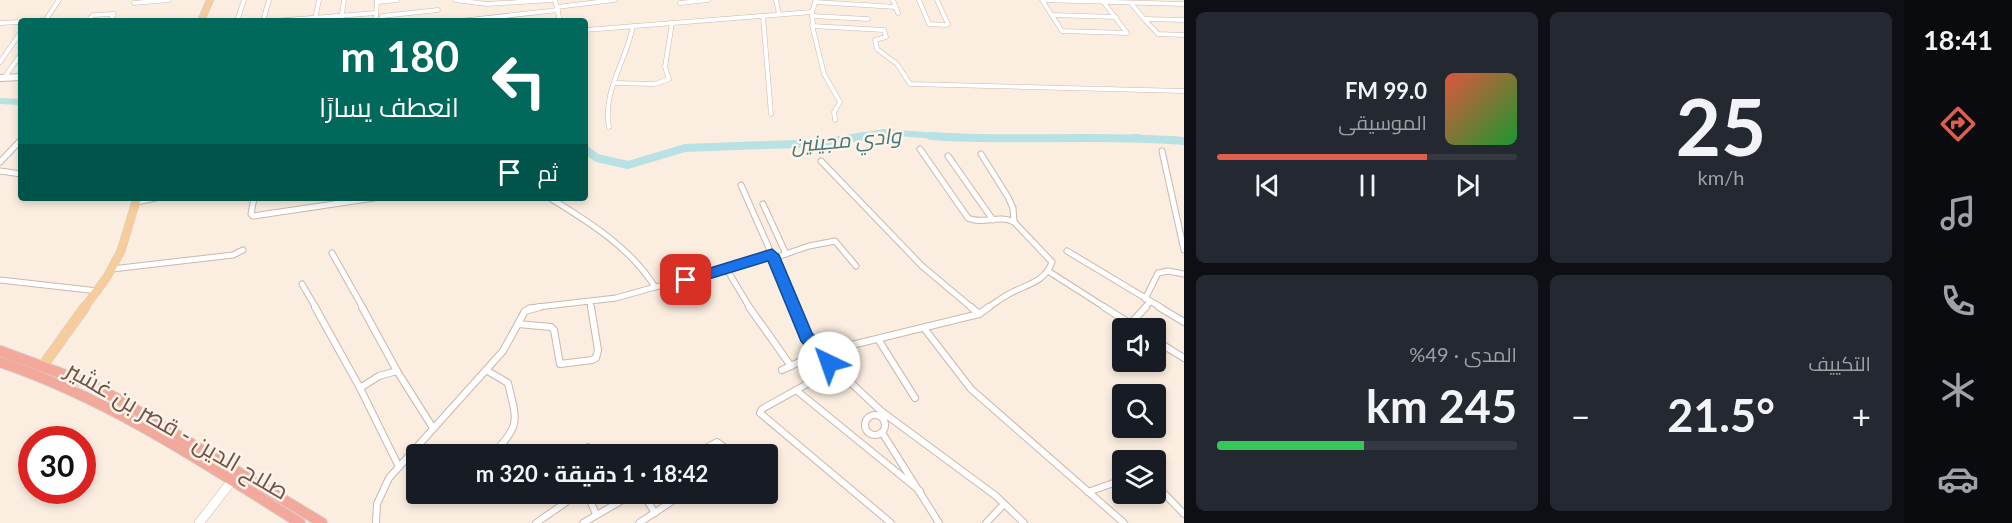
<!DOCTYPE html>
<html lang="ar">
<head>
<meta charset="utf-8">
<style>
  :root { --surface:#171b24; --page:#242831; --text:#f1f3f6; --muted:#9ea1a6; --line:#363941; --accent:#df5e4c }
  body { margin:0; font-family:Lato,Cairo,sans-serif; background:var(--page); color:var(--text); direction:rtl; height:100vh; display:flex; flex-direction:column; font-size:22px; white-space:nowrap }
  * { box-sizing:border-box; margin:0 }
  p { font-size:20px; color:var(--muted) }
  .icon { flex:none; width:33px; height:33px; fill:none; stroke:currentColor; stroke-width:2; stroke-linecap:round; stroke-linejoin:round }
  .map { position:relative; flex:1; overflow:hidden; direction:ltr }
  .panel { display:flex; flex-direction:column; gap:12px; padding:12px; background:#0d0f14; width:720px }
  .panel>* { flex:none }
  .top-card { position:absolute; left:18px; top:18px; width:570px; height:183px; border-radius:6px; box-shadow:0 3px 9px #0003; direction:rtl; background:#00695c; color:#fff; overflow:hidden }
  .buttons { position:absolute; left:1112px; top:318px; display:grid; gap:12px }
  .buttons a { display:grid; place-items:center; width:54px; height:54px; border-radius:6px; background:var(--surface); box-shadow:0 3px 9px #0003; font-size:30px }
  .speed { position:absolute; left:18px; top:426px; display:flex; gap:12px; font-size:30px; font-weight:700; text-align:center }
  .speed>* { display:grid; place-content:center; width:78px; height:78px; border-radius:50%; background:var(--surface); box-shadow:0 3px 9px #0003; line-height:1 }
  .speed .limit { border:9px solid #d22; background:#fff; color:#111 }
  .pin { position:absolute; display:grid; place-items:center; width:51px; height:51px; color:#fff; margin:-26px; border-radius:12px; box-shadow:0 3px 9px #0006 }
  .me { position:absolute; width:66px; margin:-33px; rotate:318deg; stroke-linejoin:round; filter:drop-shadow(0 0 4px #0008) }
  .turn { display:flex; align-items:center; gap:21px; height:126px; padding:0 30px; font-size:27px }
  .turn .icon { width:78px; height:78px; stroke-width:2.5 }
  .turn b { display:block; font-size:42px; line-height:51px }
  .then { display:flex; align-items:center; height:57px; padding:0 30px; background:#0003; gap:12px; font-size:22px }
  .big { font-size:45px; font-weight:700; line-height:1.1 }
  .panel .widget { flex:1; display:flex; flex-direction:column; justify-content:center; gap:9px; min-width:0; padding:0 21px; border-radius:9px; background:var(--page) }
  .panel .dial { align-items:center; gap:0 }
  .dial b { font-size:78px; line-height:1 }
  .song { display:flex; align-items:center; gap:18px }
  .cover { width:72px; height:72px; border-radius:9px; background:linear-gradient(135deg,hsl(10 70% 55%),hsl(130 70% 35%)) }
  .played { height:6px; border-radius:3px; background:linear-gradient(90deg,var(--accent) 70%,var(--line) 70%) }
  .keys { display:flex; justify-content:space-around; direction:ltr }
  .heat { display:flex; justify-content:space-between; align-items:center; font-size:33px; direction:ltr }
  .charge { height:9px; border-radius:4px; background:linear-gradient(90deg,#34c759 49%,var(--line) 0) }
  .panel .tiles { flex:1; display:grid; gap:12px; grid-template-columns:repeat(2,1fr) }
  .trip { position:absolute; left:406px; top:444px; width:372px; height:60px; border-radius:6px; background:var(--surface); box-shadow:0 3px 9px #0003; font-weight:700; line-height:60px; text-align:center; direction:rtl }
  main { display:flex; flex:1; min-height:0 }
  .dock { display:flex; flex-direction:column; width:108px; justify-content:space-around; align-items:center; background:#090b0e; color:var(--muted) }
  .dock .icon { width:42px; height:42px }
  .dock .selected { color:var(--accent) }
  .dock b { font-size:27px; color:var(--text) }
  .map>svg:first-child { display:block }
  .lines { fill:none; stroke-linecap:round; stroke-linejoin:round }
  .river-far1 { stroke:#b7e1e3; stroke-width:6 }
  .river { stroke:#b7e1e3; stroke-width:8 }
  .street-far2-casing { stroke:#cdb7ac; stroke-width:5 }
  .street-far1-casing { stroke:#cdb7ac; stroke-width:7 }
  .street-casing { stroke:#cdb7ac; stroke-width:8 }
  .secondary-far1-casing { stroke:#d0b6a9; stroke-width:8 }
  .secondary-casing { stroke:#d0b6a9; stroke-width:10 }
  .primary-far2-casing { stroke:#d7cfcc; stroke-width:8 }
  .primary-far1-casing { stroke:#d7cfcc; stroke-width:9 }
  .primary-casing { stroke:#d7cfcc; stroke-width:11 }
  .highway-casing { stroke:#d7cfcc; stroke-width:12 }
  .street-far2 { stroke:#fff; stroke-width:4 }
  .street-far1 { stroke:#fff; stroke-width:5 }
  .street { stroke:#fff; stroke-width:6 }
  .secondary-far1 { stroke:#fff; stroke-width:6 }
  .secondary { stroke:#fff; stroke-width:9 }
  .primary-far2 { stroke:#f7cc9c; stroke-width:6 }
  .primary-far1 { stroke:#f7cc9c; stroke-width:8 }
  .primary { stroke:#f7cc9c; stroke-width:10 }
  .highway { stroke:#f2a99b; stroke-width:10 }
  .route { fill:#1a73e8; stroke:#114b97; stroke-width:1.5 }
  .labels { text-anchor:middle; dominant-baseline:central; stroke-width:5; stroke-linejoin:round; paint-order:stroke }
  .water-label { font-size:21px; font-style:italic; fill:#42787c; stroke:#fef3e7 }
  .near-street-label { font-size:24px; fill:#70534a; stroke:#fef3e7 }
</style>
</head>
<body>
<main>
<nav class="dock">
<b>18:41</b>
<svg class="icon selected" aria-label="directions" viewBox="0 0 24 24"><path d="M12 3l9 9-9 9-9-9zM9 14v-3h6M13 9l2 2-2 2"/></svg>
<svg class="icon" aria-label="music" viewBox="0 0 24 24"><path d="M9 18V5l10-2v13"/><circle cx="6" cy="18" r="3"/><circle cx="16" cy="16" r="3"/></svg>
<svg class="icon" aria-label="phone" viewBox="0 0 24 24"><path d="M5 4h4l2 5-3 2q2 4 5 5l2-3 5 2v4C11 20 4 13 5 4z"/></svg>
<svg class="icon" aria-label="climate" viewBox="0 0 24 24"><path d="M12 3v18M4 7l16 10M4 17L20 7"/></svg>
<svg class="icon" aria-label="car" viewBox="0 0 24 24"><path d="M5 17H2v-5l4-1 3-4h7l3 4 3 1v5h-3M9 17h6M6 11h13"/><circle cx="7" cy="17" r="2"/><circle cx="17" cy="17" r="2"/></svg>
</nav>
<section class="panel">
<div class="tiles">
<div class="widget dial"><b>25</b><p>km/h</p></div>
<div class="widget">
<div class="song"><i class="cover"></i><div><b>99.0 FM</b><p>الموسيقى</p></div></div>
<div class="played"></div>
<div class="keys"><svg class="icon" aria-label="previous" viewBox="0 0 24 24"><path d="M18 5L8 12l10 7zM5 5v14"/></svg><svg class="icon" aria-label="pause" viewBox="0 0 24 24"><path d="M8 5v14M16 5v14"/></svg><svg class="icon" aria-label="next" viewBox="0 0 24 24"><path d="M6 5l10 7-10 7zM19 5v14"/></svg></div>
</div>
<div class="widget"><p>التكييف</p>
<div class="heat"><a>−</a><b class="big">21.5°</b><a>+</a></div>
</div>
<div class="widget"><p>المدى · 49%</p><b class="big">245 km</b><div class="charge"></div></div>
</div>
</section>
<div class="map">
<svg width="1184" height="523" viewBox="0 0 1184 523">
  <rect width="100%" height="100%" fill="#fbeee1"/>
  <g class="lines">
    <g class="river-far1">
      <path d="M0,101L21,102"/>
      <path d="M856,137L884,132L951,137"/>
      <path d="M1133,137H1138"/>
    </g>
    <g class="river">
      <path d="M931,136C1015,142 1100,134 1184,141"/>
      <path d="M585,149L597,158L628,165L685,148L822,143L864,136"/>
    </g>
    <defs>
      <g id="street-far2">
        <path d="M455,0L487,4L552,0"/>
        <path d="M555,0L560,21"/>
        <path d="M776,0L779,14"/>
        <path d="M893,0L898,13"/>
        <path d="M919,0L929,24L946,25L948,24L937,0"/>
        <path d="M1042,0L1062,31L1127,33L1102,0"/>
        <path d="M1043,0L1184,4"/>
        <path d="M377,2L397,0"/>
        <path d="M815,2L896,7"/>
        <path d="M134,3L169,0"/>
        <path d="M680,3L708,0"/>
        <path d="M1131,3L1144,19"/>
        <path d="M557,7L614,0"/>
        <path d="M812,12L813,26L884,30L886,37L875,40L877,49L897,64L910,84L1184,91"/>
        <path d="M1052,15L1116,17"/>
        <path d="M763,16L771,114"/>
        <path d="M812,16L868,19"/>
        <path d="M315,19L319,0"/>
        <path d="M1184,20L1144,19L1158,34L1184,35"/>
        <path d="M31,21L46,20"/>
        <path d="M45,21L59,0"/>
        <path d="M88,21L93,15L114,14L110,21"/>
        <path d="M237,21L244,0"/>
        <path d="M263,21L269,0"/>
        <path d="M273,21L376,13"/>
        <path d="M341,21L344,0"/>
        <path d="M376,21L377,0"/>
        <path d="M380,21L382,16L438,10"/>
        <path d="M460,21L558,10"/>
        <path d="M0,23L21,22"/>
        <path d="M812,25L824,74L840,102L834,112L835,120"/>
        <path d="M585,30L812,12L816,0"/>
        <path d="M0,62L21,32"/>
        <path d="M4,78L21,54"/>
        <path d="M615,83L655,84L669,79L665,67L672,23"/>
        <path d="M609,127C602,92 627,59 633,26"/>
      </g>
      <g id="street-far1">
        <path d="M920,149L968,218C983,225 999,214 1014,222"/>
        <path d="M1162,151L1184,250"/>
        <path d="M981,154L1008,197L1013,208L1014,222L1052,262C1045,283 1024,285 1007,295C1000,299 994,304 987,308"/>
        <path d="M948,156L993,220"/>
        <path d="M821,161L922,266L972,308"/>
        <path d="M0,162L21,140"/>
        <path d="M0,171L21,174"/>
        <path d="M741,185L772,255"/>
        <path d="M254,198L251,214L253,216L374,198"/>
        <path d="M550,198C589,222 630,247 655,287L706,276L772,255L794,308"/>
        <path d="M136,202L156,198"/>
        <path d="M763,204L786,254"/>
        <path d="M1067,251L1162,308"/>
        <path d="M332,253L363,308"/>
        <path d="M774,258L809,246L835,241L856,266"/>
        <path d="M112,269L233,255L243,250"/>
        <path d="M1048,271L1106,308"/>
        <path d="M729,273L750,308"/>
        <path d="M0,280L98,291"/>
        <path d="M302,284L316,308"/>
        <path d="M1145,299L1158,273L1168,271L1184,274"/>
        <path d="M590,302L591,308"/>
        <path d="M529,308L616,298L655,287"/>
        <path d="M1144,308L1150,302"/>
      </g>
      <g id="street">
        <path d="M315,307L360,388L399,467"/>
        <path d="M362,307L397,371"/>
        <path d="M749,307L791,366"/>
        <path d="M794,307L806,337L819,353L881,411L996,496L1024,523"/>
        <path d="M971,307L979,314"/>
        <path d="M1104,307L1137,328"/>
        <path d="M1159,307L1184,322"/>
        <path d="M518,324L551,327L554,330L560,364L592,360L596,358L598,350L591,307"/>
        <path d="M1130,324L1146,307"/>
        <path d="M924,328L971,389L1124,523"/>
        <path d="M878,339L915,398"/>
        <path d="M1155,340L1184,358"/>
        <path d="M834,369L762,409L760,413L891,523"/>
        <path d="M486,370L508,383C517,422 521,424 493,454"/>
        <path d="M782,370L819,353L979,314L989,307"/>
        <path d="M360,388L379,376L397,371L433,428"/>
        <path d="M796,390L920,491"/>
        <circle cx="875" cy="425" r="10"/>
        <path d="M883,434L939,523"/>
        <path d="M582,454L588,447"/>
        <path d="M695,454L717,442L733,454"/>
        <path d="M1155,484L1184,514"/>
        <path d="M1088,492L1122,480"/>
        <path d="M587,494L596,514"/>
        <path d="M643,494L655,513"/>
        <path d="M376,523L377,504L389,478L503,351L525,311L540,307"/>
        <path d="M536,523L565,503L570,494"/>
        <path d="M583,523L633,494"/>
        <path d="M639,523L683,494"/>
        <path d="M986,523L1004,504"/>
      </g>
      <path id="secondary-far1" d="M0,78L21,77"/>
      <path id="secondary" d="M199,523L231,482"/>
      <path id="primary-far2" d="M201,21L210,0"/>
      <path id="primary-far1" d="M84,308L107,277L121,251L137,198"/>
      <path id="primary" d="M39,371L85,307"/>
      <g id="highway">
        <path d="M0,351L87,383L116,398L322,523"/>
        <path d="M0,362C109,399 203,462 300,523"/>
      </g>
    </defs>
    <use href="#street-far2" class="street-far2-casing"/>
    <use href="#street-far1" class="street-far1-casing"/>
    <use href="#street" class="street-casing"/>
    <use href="#secondary-far1" class="secondary-far1-casing"/>
    <use href="#secondary" class="secondary-casing"/>
    <use href="#primary-far2" class="primary-far2-casing"/>
    <use href="#primary-far1" class="primary-far1-casing"/>
    <use href="#primary" class="primary-casing"/>
    <use href="#highway" class="highway-casing"/>
    <use href="#street-far2" class="street-far2"/>
    <use href="#street-far1" class="street-far1"/>
    <use href="#street" class="street"/>
    <use href="#secondary-far1" class="secondary-far1"/>
    <use href="#secondary" class="secondary"/>
    <use href="#primary-far2" class="primary-far2"/>
    <use href="#primary-far1" class="primary-far1"/>
    <use href="#primary" class="primary"/>
    <use href="#highway" class="highway"/>
  </g>
  <path class="route" d="M772,249L779,255L812,333L834,359L836,363L834,368L829,370L823,368L801,341L768,261L686,286L681,284L679,280L681,277Z"/>
  <g class="labels">
    <g class="water-label">
      <text transform="translate(846 139) rotate(-5)">وادي مجينين</text>
    </g>
    <g class="near-street-label">
      <text transform="translate(178 429) rotate(30)">صلاح الدين - قصر بن غشير</text>
    </g>
  </g>
</svg>
<div class="buttons">
<a><svg class="icon" aria-label="sound" viewBox="0 0 24 24"><path d="M4 9h4l5-4v14l-5-4H4zM17 9q2 3 0 6"/></svg></a>
<a><svg class="icon" aria-label="search" viewBox="0 0 24 24"><circle cx="10" cy="10" r="6"/><path d="M15 15l6 6"/></svg></a>
<a><svg class="icon" aria-label="layers" viewBox="0 0 24 24"><path d="M12 4l9 5-9 5-9-5zM3 14l9 5 9-5"/></svg></a>
</div>
<div class="speed"><div class="limit">30</div></div>
<div class="pin" style="left:686px;top:280px;background:#d93025"><svg class="icon" aria-label="arrive" viewBox="0 0 24 24"><path d="M6 21V4h12l-3 4 3 4H6"/></svg></div>
<svg class="me" style="left:829px;top:363px" viewBox="-20 -20 40 40"><circle r="19" fill="#fff"/><path d="M0-13L10 11 0 6-10 11z" fill="#1a73e8"/></svg>
<div class="trip">18:42 · 1 دقيقة · 320 m</div>
<div class="top-card">
<div class="turn"><svg class="icon" aria-label="left" viewBox="0 0 24 24"><path d="M17 20v-9H6M10 6l-5 5 5 5"/></svg><div><b>180 m</b>انعطف يسارًا</div></div>
<div class="then">ثم<svg class="icon" aria-label="arrive" viewBox="0 0 24 24"><path d="M6 21V4h12l-3 4 3 4H6"/></svg></div>
</div>
</div>
</main>
</body>
</html>
